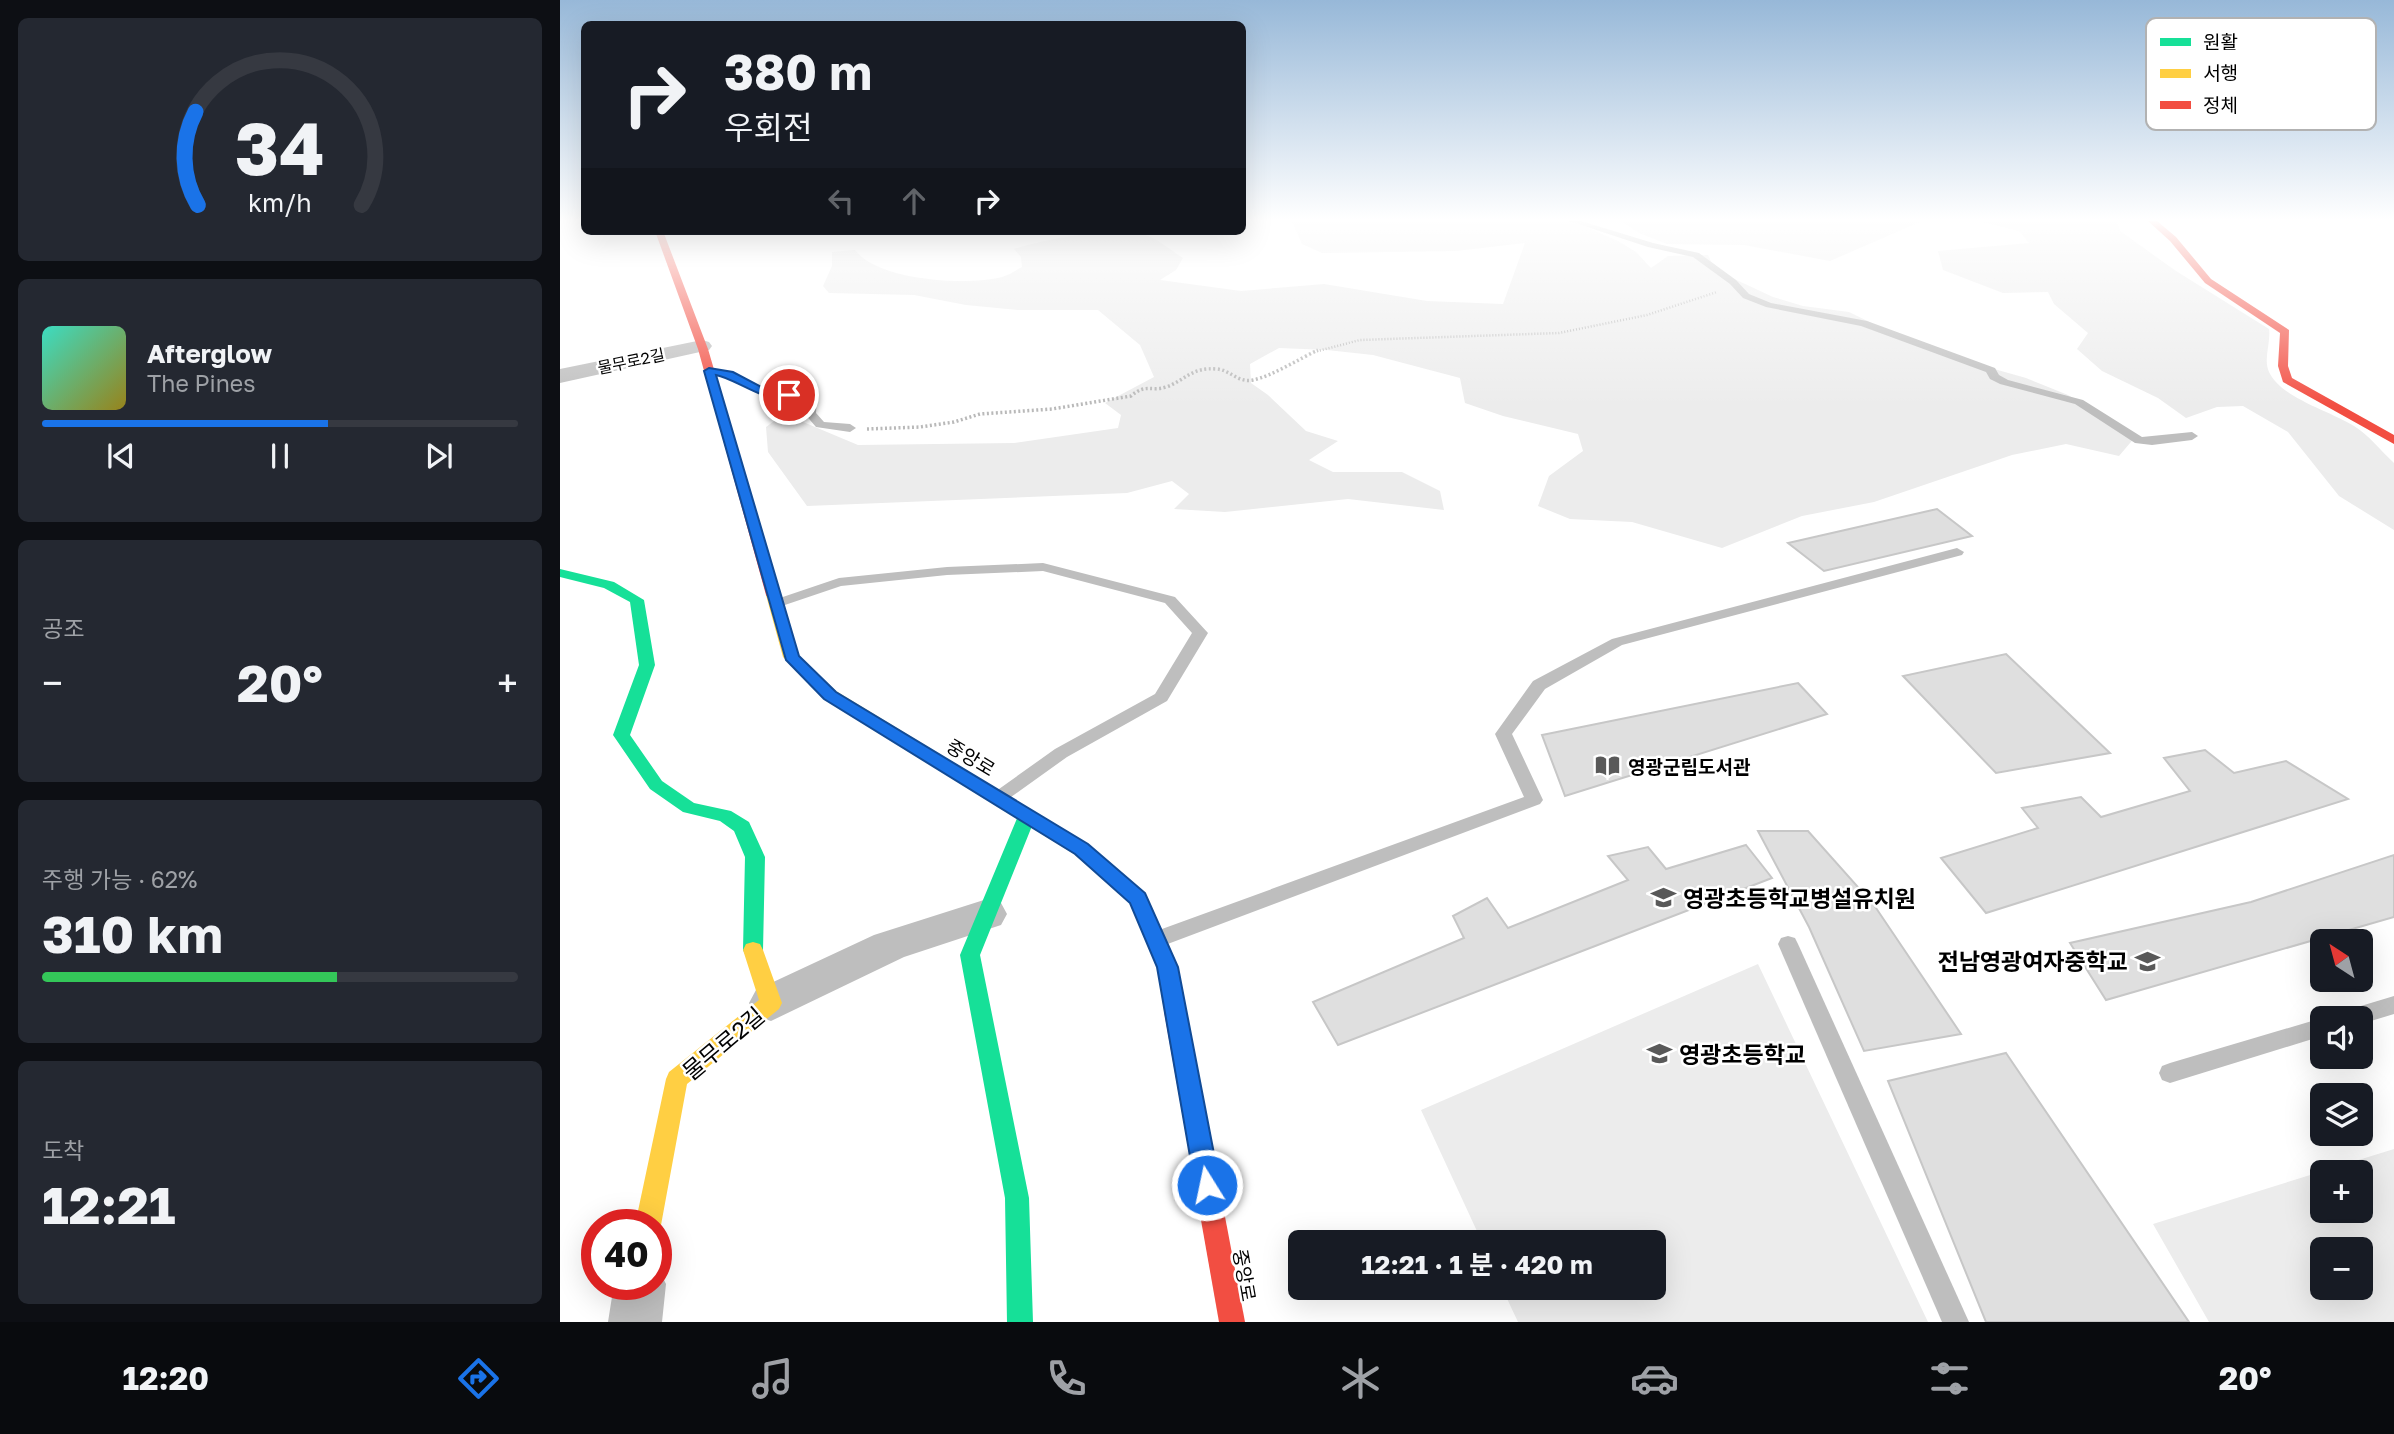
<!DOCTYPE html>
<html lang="ko">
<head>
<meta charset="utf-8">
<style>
  :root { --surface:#171b24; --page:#242831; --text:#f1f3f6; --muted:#9ea1a6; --line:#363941; --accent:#1a73e8 }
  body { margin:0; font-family:"Golos Text","Noto Sans KR",sans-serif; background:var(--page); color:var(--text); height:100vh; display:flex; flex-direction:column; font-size:26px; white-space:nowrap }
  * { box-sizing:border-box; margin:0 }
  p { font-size:23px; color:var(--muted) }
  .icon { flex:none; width:38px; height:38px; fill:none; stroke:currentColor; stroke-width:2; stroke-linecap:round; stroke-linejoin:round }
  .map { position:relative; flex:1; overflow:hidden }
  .drawer { display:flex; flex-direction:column; gap:18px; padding:18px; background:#0d0f14; width:560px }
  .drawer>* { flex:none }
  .hud { position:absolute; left:21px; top:21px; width:665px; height:214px; border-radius:10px; box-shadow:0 7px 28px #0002; background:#171b24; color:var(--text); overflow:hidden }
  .needle { width:46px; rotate:324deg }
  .controls { position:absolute; left:1750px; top:929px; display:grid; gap:14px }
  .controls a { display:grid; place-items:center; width:63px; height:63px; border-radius:10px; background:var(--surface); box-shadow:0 7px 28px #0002; font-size:35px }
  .speed { position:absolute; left:21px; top:1209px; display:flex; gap:14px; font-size:35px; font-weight:700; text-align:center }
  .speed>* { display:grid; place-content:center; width:91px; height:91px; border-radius:50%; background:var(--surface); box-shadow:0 7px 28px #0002; line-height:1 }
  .speed .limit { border:10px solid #d22; background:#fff; color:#111 }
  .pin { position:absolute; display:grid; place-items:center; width:60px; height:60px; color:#fff; margin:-30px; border:4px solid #fff; border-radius:50%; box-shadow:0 2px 7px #0007 }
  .me { position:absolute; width:77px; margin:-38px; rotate:350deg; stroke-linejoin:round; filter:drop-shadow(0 0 5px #0008) }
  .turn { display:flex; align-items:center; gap:24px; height:147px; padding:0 28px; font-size:32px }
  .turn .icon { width:91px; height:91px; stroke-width:2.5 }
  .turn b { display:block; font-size:49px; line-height:60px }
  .lanes { display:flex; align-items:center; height:66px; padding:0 28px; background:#0003; justify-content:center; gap:35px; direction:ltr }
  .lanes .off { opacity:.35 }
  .big { font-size:52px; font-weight:700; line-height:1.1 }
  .drawer .card { flex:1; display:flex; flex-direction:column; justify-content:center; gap:10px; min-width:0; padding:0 24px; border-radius:10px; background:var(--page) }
  .drawer .dial { align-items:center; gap:0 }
  .dial svg { height:182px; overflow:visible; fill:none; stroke:var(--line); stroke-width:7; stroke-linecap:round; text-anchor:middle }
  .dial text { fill:var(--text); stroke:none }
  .song { display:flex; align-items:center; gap:21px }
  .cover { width:84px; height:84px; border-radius:10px; background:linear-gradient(135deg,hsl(170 70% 55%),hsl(50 70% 35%)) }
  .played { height:7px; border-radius:4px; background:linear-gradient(90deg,var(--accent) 60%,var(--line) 60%) }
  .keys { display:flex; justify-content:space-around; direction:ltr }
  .heat { display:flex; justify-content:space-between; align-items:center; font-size:38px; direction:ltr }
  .charge { height:10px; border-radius:5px; background:linear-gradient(90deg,#34c759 62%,var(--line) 0) }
  .trip { position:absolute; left:728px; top:1230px; width:378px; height:70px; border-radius:10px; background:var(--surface); box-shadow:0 7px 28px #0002; font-weight:700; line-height:70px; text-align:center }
  .dock { display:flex; height:112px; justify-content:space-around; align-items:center; background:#090b0e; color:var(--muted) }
  .dock .icon { width:49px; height:49px }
  .dock .selected { color:var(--accent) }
  .dock b { font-size:32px; color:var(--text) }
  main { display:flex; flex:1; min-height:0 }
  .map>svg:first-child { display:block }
  .green { fill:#ececec; fill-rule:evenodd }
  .building { fill:#dfdfdf; stroke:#c7c7c7; stroke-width:2 }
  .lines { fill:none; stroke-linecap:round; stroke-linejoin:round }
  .path-far1 { stroke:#b9b9b9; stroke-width:2.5; stroke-dasharray:1 2; stroke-linecap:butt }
  .path { stroke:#b9b9b9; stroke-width:3.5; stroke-dasharray:2 2.5; stroke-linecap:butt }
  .lane { fill:#bebebe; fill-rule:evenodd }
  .street { fill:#bebebe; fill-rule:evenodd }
  .fast { fill:#16e098; fill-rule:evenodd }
  .slow { fill:#ffcf43; fill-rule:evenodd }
  .jam { fill:#f24e42; fill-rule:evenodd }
  .route { fill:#1a73e8; stroke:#114b97; stroke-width:2 }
  .labels { text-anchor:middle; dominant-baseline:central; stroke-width:5; stroke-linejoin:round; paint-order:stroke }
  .far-street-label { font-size:16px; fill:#000; stroke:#fff }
  .street-label { font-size:19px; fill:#000; stroke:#fff }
  .poi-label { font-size:19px; font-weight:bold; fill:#000; stroke:#fff; text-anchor:start }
  .near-poi-label { font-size:23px; font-weight:bold; fill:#000; stroke:#fff; text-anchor:start }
  .near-street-label { font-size:23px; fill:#000; stroke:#fff }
  .key { fill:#fff; stroke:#b2b2b2; stroke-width:2 }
  .key-label { font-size:19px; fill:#000 }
</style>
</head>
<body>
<main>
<section class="drawer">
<div class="card dial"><svg viewBox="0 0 100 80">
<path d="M14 69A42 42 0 1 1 86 69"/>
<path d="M14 69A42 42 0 0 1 13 28" stroke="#1a73e8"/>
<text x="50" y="56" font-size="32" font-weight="700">34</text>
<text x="50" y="72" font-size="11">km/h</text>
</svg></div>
<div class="card">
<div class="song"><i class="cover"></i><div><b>Afterglow</b><p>The Pines</p></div></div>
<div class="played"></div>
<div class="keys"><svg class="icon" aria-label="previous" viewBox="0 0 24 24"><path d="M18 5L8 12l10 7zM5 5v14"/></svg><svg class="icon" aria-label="pause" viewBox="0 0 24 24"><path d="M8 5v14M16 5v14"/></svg><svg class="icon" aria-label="next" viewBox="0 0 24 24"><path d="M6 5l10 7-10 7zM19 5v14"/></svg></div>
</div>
<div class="card"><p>공조</p>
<div class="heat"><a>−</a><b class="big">20°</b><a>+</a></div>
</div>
<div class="card"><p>주행 가능 · 62%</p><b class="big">310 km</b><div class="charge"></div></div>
<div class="card"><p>도착</p><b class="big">12:21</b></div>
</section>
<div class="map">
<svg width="1834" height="1322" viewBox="0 0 1834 1322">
  <rect width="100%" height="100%" fill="#fff"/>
  <g class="green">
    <path d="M732,221H1012L1058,241L1076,252L1091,268L1108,256L1148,255L1155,270L1213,297L1243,306L1289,312L1367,350L1466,378L1508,395L1576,436L1559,456L1506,444L1452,455L1314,502L1242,516L1162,548L1072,522L1010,519L978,506L989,476L1023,451L1018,434L943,416L905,403L900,378L813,355L767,350L719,348L690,364L691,383L708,395L746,431L778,441L749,460L773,472H842L880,491L884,510L788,499L665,512L614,509L629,494L612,481L567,493L247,506L208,452L206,427L224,414L298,445L454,443L558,428L561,415L545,403L594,377L580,345L538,310H458L406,305L354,295L269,293L263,286L272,266V252L295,250C318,281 407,286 442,277C449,275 456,270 462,267L461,257L454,249C486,239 553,226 585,235C598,239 612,251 623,258L616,270L600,280L681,291L764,284L867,301L943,304L965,243L896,251L762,253L742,244Z"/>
    <path d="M1061,221H1362L1270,261L1184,245L1107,244L1079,233Z"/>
    <path d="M1418,221H1557L1560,231L1616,271L1709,329C1711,343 1703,359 1709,372C1721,398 1770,411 1794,426C1809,435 1821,451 1834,463V530L1779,496L1728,432L1683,406L1657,407L1626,418L1598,398L1542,371L1517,349L1528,333L1494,304L1488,292L1443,293L1383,270L1378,251L1469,243L1459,231Z"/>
    <path d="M1198,964L1368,1322H958L942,1288H1094V1242H922L861,1110Z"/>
    <path d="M1834,1149V1322H1649L1593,1224ZM1801,1172V1211H1762V1172ZM1762,1250H1801V1288H1762Z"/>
  </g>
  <g class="building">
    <path d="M1377,509L1412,536L1264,571L1228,543Z"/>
    <path d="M1446,654L1550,753L1436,773L1343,676Z"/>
    <path d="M1238,683L1267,714L1005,796L982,735Z"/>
    <path d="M1645,750L1674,773L1726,761L1788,799L1426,913L1381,858L1478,828L1462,808L1521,797L1541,817L1630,791L1604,758Z"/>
    <path d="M1198,831H1248L1314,905L1401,1034L1304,1051L1249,927Z"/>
    <path d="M1186,845L1212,878L778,1045L753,1002L904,938L893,916L927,898L948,928L1068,880L1048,856L1088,847L1106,869Z"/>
    <path d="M1834,855V917L1546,1000L1510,943L1691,902Z"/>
    <path d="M1446,1053L1629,1322H1426L1328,1081Z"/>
  </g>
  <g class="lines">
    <path class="path-far1" d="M754,352L800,340L999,333L1087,315L1157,292"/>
    <path class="path" d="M307,429L360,427L394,422L420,414L492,409L571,396C586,383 591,392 606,387C626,380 631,367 657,369C670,370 678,383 693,380C712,376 739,359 758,350"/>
    <g class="lane">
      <path d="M1009,221H1021L1093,243L1139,253L1176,280L1189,294L1211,303L1307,321L1435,368L1439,375L1448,380L1523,400L1582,437L1632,432L1638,436L1632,440L1592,445L1575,443L1515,404L1440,384L1430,379L1426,372L1301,326L1206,307L1183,298L1170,284L1133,257L1088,247Z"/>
      <path d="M149,368L173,372L207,390L257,396L256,413L264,422L290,424L296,428L290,432L256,427L244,413L247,401L200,395L166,377L145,373V369Z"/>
      <path d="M1397,548L1404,552L1402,555L1062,645L985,689L952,734L983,800L980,804L605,945L598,947L591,945L588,939L591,933L964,797L935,734L973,681L1052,639Z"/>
      <path d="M483,563L615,597L648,633L607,701L507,757L444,802H432L429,798L432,794L495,749L595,694L632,633L605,603L483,571L387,575L281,586L216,608L209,604L211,601L279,578L387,567Z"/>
      <path d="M1228,936L1235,938L1238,944L1409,1322H1382L1218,944L1221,938Z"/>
      <path d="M1834,996V1014L1801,1024V1018H1778L1781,1012Z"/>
      <path d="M1762,1018V1036L1610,1083L1602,1080L1599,1073L1602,1066L1610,1063Z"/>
    </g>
    <g class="street">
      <path d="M142,340L149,342L152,346L149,350L0,383V369Z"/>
      <path d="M427,899L441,903L447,914L441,925L344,957L211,1021L196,1016L189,1003L196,990L314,935Z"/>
      <path d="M96,1264L106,1284L102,1322H48L54,1284H96Z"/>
    </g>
    <g class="fast">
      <path d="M0,569L54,582L84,600L95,665L70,735L102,781L134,803L171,811L189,822L205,857L203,950L200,956L193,958L186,956L183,950L185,857L174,831L160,821L123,812L90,789L53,735L79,665L70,602L44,588L0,577Z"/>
      <path d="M467,810L473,811L476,816L420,955L469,1198L473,1322H447L445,1198L400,955L458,816L461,811Z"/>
    </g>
    <g class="slow">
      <path d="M213,591L220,595L238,655L276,691L528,844L585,893L617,967L626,1011L623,1017L615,1020L607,1017L604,1011L597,967L570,902L514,854L264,699L223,657L206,595Z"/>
      <path d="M193,942L200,944L203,950L222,1003L219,1009L127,1084L101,1225L96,1234V1225H75L106,1079L109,1072L199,1000L183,950L186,944Z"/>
    </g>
    <g class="jam">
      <path d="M1588,221H1597L1616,237L1651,279L1729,330L1728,366L1732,378L1834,435V444L1723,382L1718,366L1720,333L1645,283L1610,241Z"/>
      <path d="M95,231H103L148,349L220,595L218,598H208L206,595L138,349Z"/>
      <path d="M615,1002L623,1005L626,1011L685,1322H659L604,1011L607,1005Z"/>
    </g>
  </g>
  <linearGradient id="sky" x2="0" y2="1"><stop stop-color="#97b8d8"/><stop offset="0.54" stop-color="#fff"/><stop offset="1" stop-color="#fff" stop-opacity="0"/></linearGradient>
  <rect width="1834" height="406" fill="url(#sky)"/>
  <path class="route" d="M149,368L173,372L207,390L229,392L235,395C214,410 178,379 156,375L239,656L276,692L528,844L585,893L618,967L660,1185L656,1194L647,1197L639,1194L635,1185L597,967L570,903L515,854L264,699L226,660L144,371Z"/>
  <defs>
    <symbol id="library-bare" viewBox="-9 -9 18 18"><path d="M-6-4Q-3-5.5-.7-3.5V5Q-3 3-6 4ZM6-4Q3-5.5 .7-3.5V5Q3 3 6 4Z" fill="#595959" stroke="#fff" stroke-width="2.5" paint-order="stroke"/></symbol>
    <symbol id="school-bare" viewBox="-9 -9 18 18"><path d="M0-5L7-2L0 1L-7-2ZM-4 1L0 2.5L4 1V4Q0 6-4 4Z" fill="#595959" stroke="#fff" stroke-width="2.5" paint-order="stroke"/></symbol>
  </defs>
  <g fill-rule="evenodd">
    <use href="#library-bare" x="1030" y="748" width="35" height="35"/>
    <use href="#school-bare" x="1086" y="880" width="35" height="35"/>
    <use href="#school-bare" x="1570" y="944" width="35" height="35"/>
    <use href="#school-bare" x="1082" y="1036" width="35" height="35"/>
  </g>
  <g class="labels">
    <g class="far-street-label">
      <text transform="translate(71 361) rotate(-12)">물무로2길</text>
    </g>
    <g class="street-label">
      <text transform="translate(411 757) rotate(31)">중앙로</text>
      <text transform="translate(685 1275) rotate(80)">중앙로</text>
    </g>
    <g class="poi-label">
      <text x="1068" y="766">영광군립도서관</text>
    </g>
    <g class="near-poi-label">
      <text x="1123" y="898">영광초등학교병설유치원</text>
      <text x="1568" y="961" text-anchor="end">전남영광여자중학교</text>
      <text x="1119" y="1054">영광초등학교</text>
    </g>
    <g class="near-street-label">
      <text transform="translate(163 1043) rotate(-40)">물무로2길</text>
    </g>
  </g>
  <rect x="1586" y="18" width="230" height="112" rx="10" class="key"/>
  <rect x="1600" y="38" width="31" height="8" fill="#16e098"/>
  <rect x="1600" y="69" width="31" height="9" fill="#ffcf43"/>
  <rect x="1600" y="101" width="31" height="8" fill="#f24e42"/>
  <g class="key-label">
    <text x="1643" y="49">원활</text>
    <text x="1643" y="80">서행</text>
    <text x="1643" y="112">정체</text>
  </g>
</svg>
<div class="controls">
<a><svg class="needle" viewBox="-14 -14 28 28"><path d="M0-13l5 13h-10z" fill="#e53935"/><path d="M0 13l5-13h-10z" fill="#9ea1a6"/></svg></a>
<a><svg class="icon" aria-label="sound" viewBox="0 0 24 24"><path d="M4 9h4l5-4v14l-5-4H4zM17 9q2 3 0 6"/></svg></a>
<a><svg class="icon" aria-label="layers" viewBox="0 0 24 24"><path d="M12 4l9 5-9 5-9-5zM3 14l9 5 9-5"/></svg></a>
<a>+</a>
<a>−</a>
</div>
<div class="speed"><div class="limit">40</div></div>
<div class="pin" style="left:229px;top:395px;background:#d93025"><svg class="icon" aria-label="arrive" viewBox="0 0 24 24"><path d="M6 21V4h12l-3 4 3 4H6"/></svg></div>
<svg class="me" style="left:647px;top:1185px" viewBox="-20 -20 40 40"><circle r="17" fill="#1a73e8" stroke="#fff" stroke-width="3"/><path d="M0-11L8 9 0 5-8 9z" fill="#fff"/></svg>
<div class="trip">12:21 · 1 분 · 420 m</div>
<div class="hud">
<div class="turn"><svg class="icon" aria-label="right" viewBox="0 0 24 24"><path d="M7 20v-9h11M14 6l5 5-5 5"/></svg><div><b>380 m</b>우회전</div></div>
<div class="lanes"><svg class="icon off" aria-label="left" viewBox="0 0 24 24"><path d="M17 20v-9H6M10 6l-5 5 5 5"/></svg><svg class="icon off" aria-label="ahead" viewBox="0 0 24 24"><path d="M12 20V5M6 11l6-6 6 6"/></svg><svg class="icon" aria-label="right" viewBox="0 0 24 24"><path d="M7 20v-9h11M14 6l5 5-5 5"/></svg></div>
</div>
</div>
</main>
<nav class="dock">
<b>12:20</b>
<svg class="icon selected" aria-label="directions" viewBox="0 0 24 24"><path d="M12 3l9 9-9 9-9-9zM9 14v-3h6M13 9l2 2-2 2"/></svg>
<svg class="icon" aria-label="music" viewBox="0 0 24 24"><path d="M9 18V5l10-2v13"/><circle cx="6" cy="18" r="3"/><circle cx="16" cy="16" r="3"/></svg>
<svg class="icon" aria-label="phone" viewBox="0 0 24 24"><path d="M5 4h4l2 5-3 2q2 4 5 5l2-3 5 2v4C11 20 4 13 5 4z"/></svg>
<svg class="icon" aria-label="climate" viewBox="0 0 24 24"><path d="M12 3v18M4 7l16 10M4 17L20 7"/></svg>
<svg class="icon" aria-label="car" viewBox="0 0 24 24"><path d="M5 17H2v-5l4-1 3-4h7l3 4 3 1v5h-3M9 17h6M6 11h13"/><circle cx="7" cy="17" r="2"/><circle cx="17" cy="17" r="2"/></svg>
<svg class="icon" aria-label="filters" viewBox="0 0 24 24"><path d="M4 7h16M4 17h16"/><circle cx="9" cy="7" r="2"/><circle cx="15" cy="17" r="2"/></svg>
<b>20°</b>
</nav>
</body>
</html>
